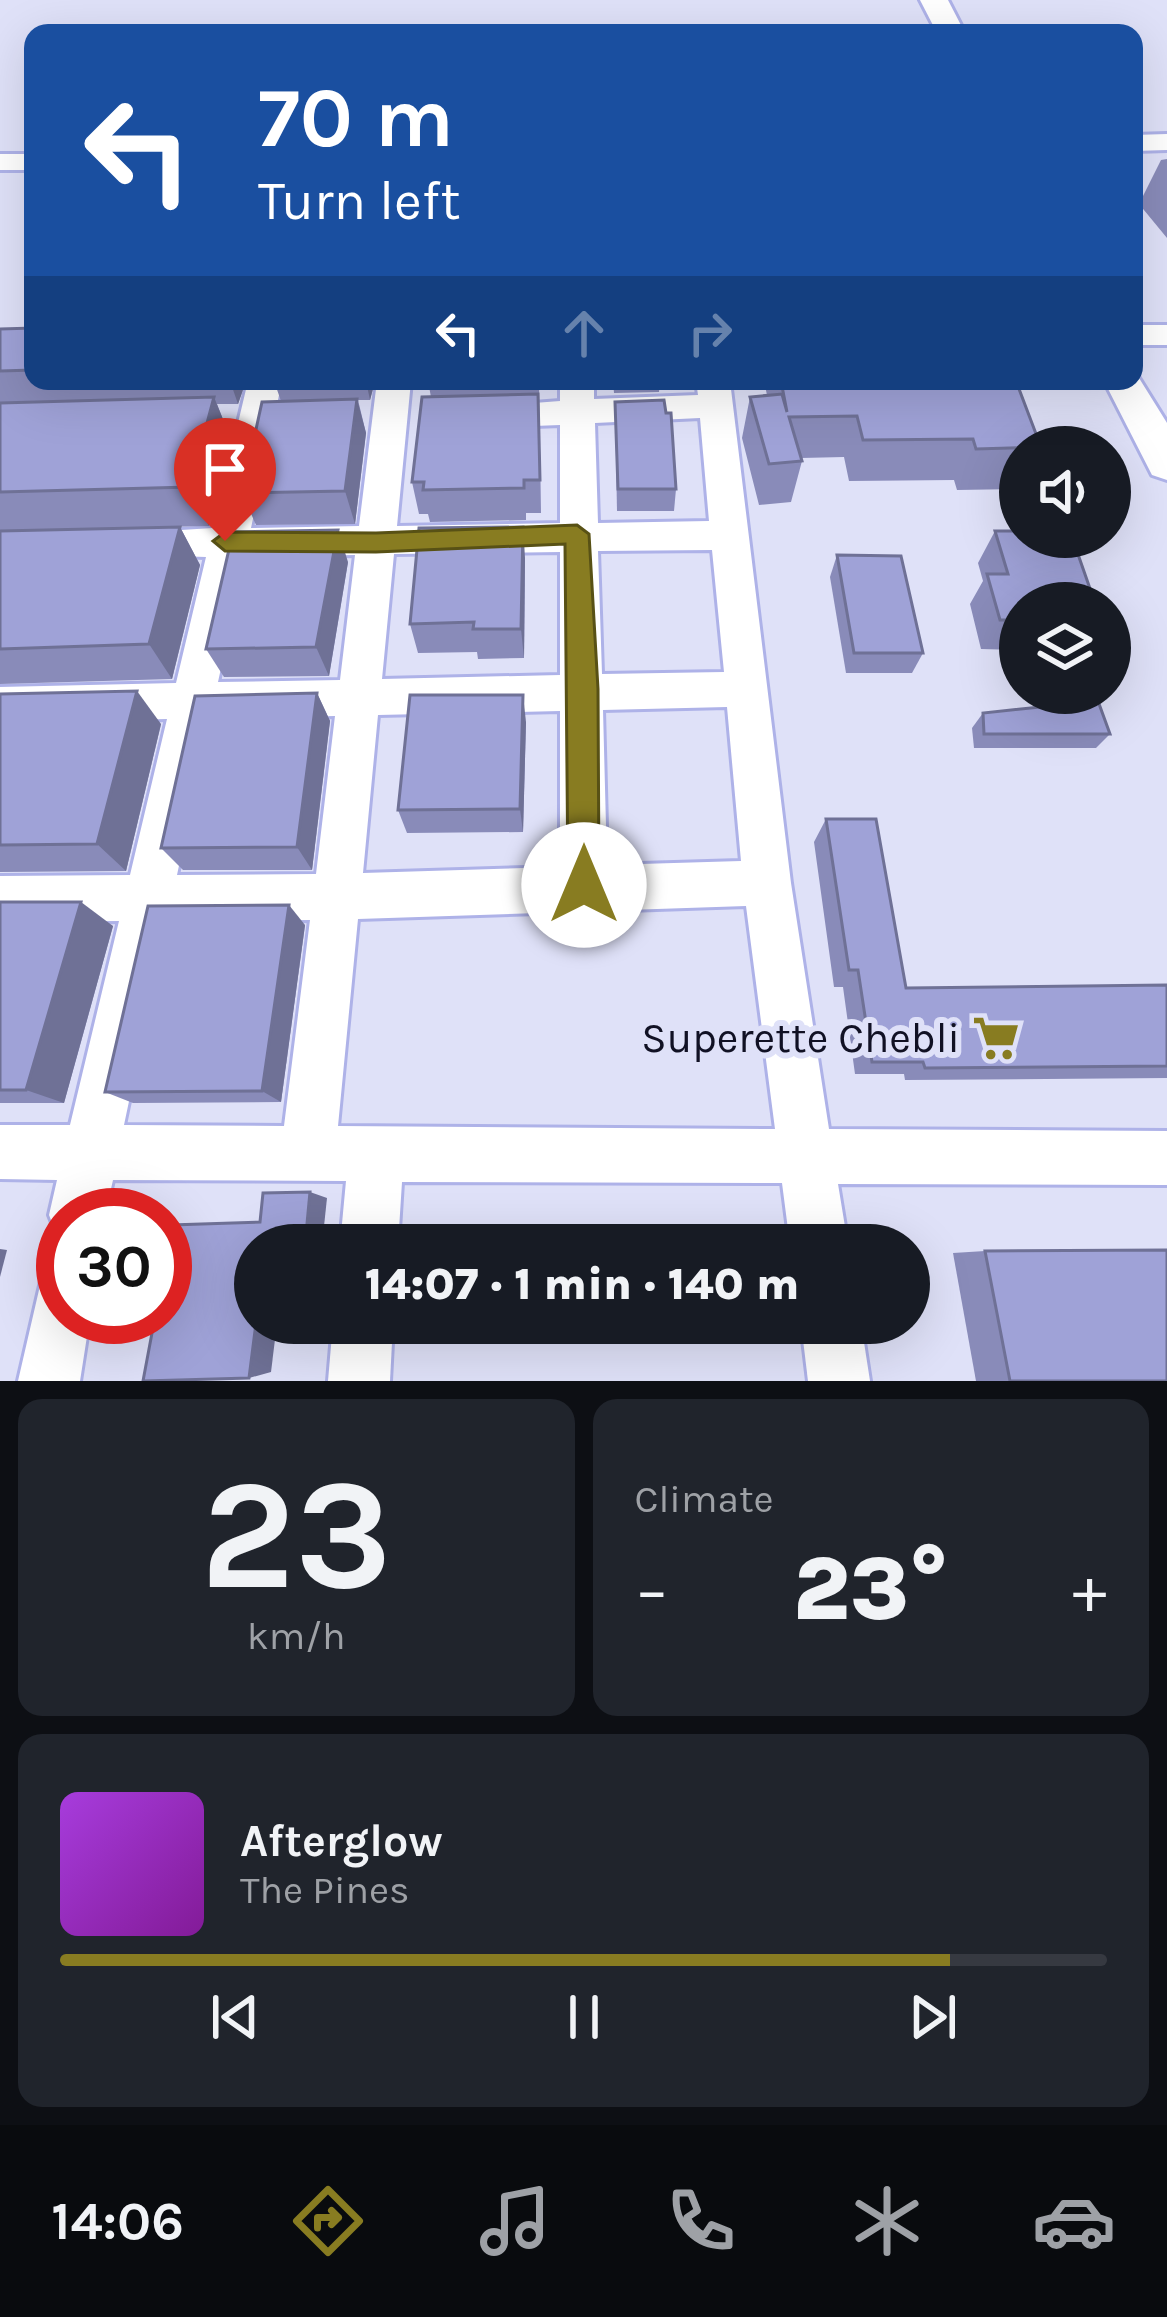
<!DOCTYPE html>
<html lang="en">
<head>
<meta charset="utf-8">
<style>
  :root { --surface:#171b24; --page:#20242c; --text:#f1f3f6; --muted:#9ea1a6; --line:#363941; --accent:#887c21 }
  body { margin:0; font-family:Karla,sans-serif; background:var(--page); color:var(--text); height:100vh; display:flex; flex-direction:column; font-size:45px; white-space:nowrap }
  * { box-sizing:border-box; margin:0 }
  p { font-size:39px; color:var(--muted) }
  .icon { flex:none; width:66px; height:66px; fill:none; stroke:currentColor; stroke-width:2; stroke-linecap:round; stroke-linejoin:round }
  .map { position:relative; height:1381px; overflow:hidden }
  .panel { display:flex; flex-direction:column; gap:18px; padding:18px; background:#0d0f14; flex:1 }
  .panel>* { flex:none }
  .banner { position:absolute; left:24px; top:24px; width:1119px; height:366px; border-radius:24px; box-shadow:0 12px 48px #0002; background:#1a4fa0; color:#fff; overflow:hidden }
  .fabs { position:absolute; left:999px; top:426px; display:grid; gap:24px }
  .fabs a { display:grid; place-items:center; width:132px; height:132px; border-radius:50%; background:var(--surface); box-shadow:0 12px 48px #0002; font-size:60px }
  .speed { position:absolute; left:36px; top:1188px; display:flex; gap:24px; font-size:60px; font-weight:700; text-align:center }
  .speed>* { display:grid; place-content:center; width:156px; height:156px; border-radius:50%; background:var(--surface); box-shadow:0 12px 48px #0002; line-height:1 }
  .speed .limit { border:18px solid #d22; background:#fff; color:#111 }
  .pin { position:absolute; display:grid; place-items:center; width:102px; height:102px; color:#fff; margin:-123px -51px; border-radius:50% 50% 50% 0; rotate:-45deg; box-shadow:0 0 12px #0007 }
  .pin .icon { rotate:45deg }
  .me { position:absolute; width:132px; margin:-66px; rotate:0deg; stroke-linejoin:round; filter:drop-shadow(0 0 9px #0008) }
  .turn { display:flex; align-items:center; gap:42px; height:252px; padding:0 36px; font-size:54px }
  .turn .icon { width:156px; height:156px; stroke-width:2.5 }
  .turn b { display:block; font-size:84px; line-height:102px }
  .lanes { display:flex; align-items:center; height:114px; padding:0 36px; background:#0003; justify-content:center; gap:60px; direction:ltr }
  .lanes .off { opacity:.35 }
  .big { font-size:90px; font-weight:800; line-height:1.1 }
  .panel .card { flex:1; display:flex; flex-direction:column; justify-content:center; gap:18px; min-width:0; padding:0 42px; border-radius:24px; background:var(--page) }
  .panel .dial { align-items:center; gap:0 }
  .dial b { font-size:156px; line-height:1 }
  .song { display:flex; align-items:center; gap:36px }
  .cover { width:144px; height:144px; border-radius:18px; background:linear-gradient(135deg,hsl(280 70% 55%),hsl(290 70% 35%)) }
  .played { height:12px; border-radius:6px; background:linear-gradient(90deg,var(--accent) 85%,var(--line) 85%) }
  .keys { display:flex; justify-content:space-around; direction:ltr }
  .heat { display:flex; justify-content:space-between; align-items:center; font-size:66px; direction:ltr }
  .panel .tiles { flex:1; display:grid; gap:18px; grid-template-columns:1fr 1fr }
  .card:last-child { grid-column:span 2 }
  .trip { position:absolute; left:234px; top:1224px; width:696px; height:120px; border-radius:60px; background:var(--surface); box-shadow:0 12px 48px #0002; font-weight:800; line-height:120px; text-align:center }
  .tab-bar { display:flex; height:192px; justify-content:space-around; align-items:center; background:#090b0e; color:var(--muted) }
  .tab-bar .icon { width:84px; height:84px }
  .tab-bar .current { color:var(--accent) }
  .tab-bar b { font-size:54px; color:var(--text) }
  .map>svg:first-child { display:block }
  .lines { fill:none; stroke-linecap:round; stroke-linejoin:round }
  .minor-casing { stroke:#aeb2e8; stroke-width:6 }
  .major-casing { stroke:#aeb2e8; stroke-width:6 }
  .minor { fill:#fff; fill-rule:evenodd }
  .major { fill:#fff; fill-rule:evenodd }
  .wall { fill:#898bb9 }
  .shaded-wall { fill:#6f7196 }
  .building { fill:#9fa2d7; stroke:#6f7196; stroke-width:3 }
  .route { fill:#887c21; stroke:#585115; stroke-width:3 }
  .labels { text-anchor:middle; dominant-baseline:central; stroke-width:12; stroke-linejoin:round; paint-order:stroke }
  .near-poi-label { font-size:42px; fill:#111124; stroke:#dfe1f8; text-anchor:end }
</style>
</head>
<body>
<div class="map">
<svg width="1167" height="1381" viewBox="0 0 1167 1381">
  <rect width="100%" height="100%" fill="#dfe1f8"/>
  <g class="lines">
    <defs>
      <g id="minor">
        <path d="M1167,134V150L1134,151V135Z"/>
        <rect x="0" y="154" width="33" height="16"/>
        <rect x="1134" y="325" width="33" height="20"/>
        <path d="M248,381H282L251,528L359,526L377,381H411L397,526L560,523V425L482,428L465,416L470,408L560,401V381H594V399L698,395L696,381H730L791,883L829,1129L1167,1131V1185L838,1184L848,1245H790L782,1183L402,1182L398,1245H340L346,1181L113,1180L105,1215H63V1237L57,1235L49,1215L57,1180L0,1179V1125H70L119,921L0,922V876L130,875L167,719L0,723V687L176,683L206,557L117,554L111,544L117,534L213,528ZM700,418L709,521L598,523L595,423ZM712,550L724,672L602,674L598,551ZM560,552V675L382,679L394,554ZM355,555L340,680L218,682L245,557ZM727,707L741,861L607,865L603,710ZM560,711V867L363,873L378,715ZM335,716L316,874L177,875L210,719ZM746,906L775,1129L338,1126L358,919ZM310,920L284,1126L124,1125L167,921Z"/>
        <path d="M63,1269V1317H90L80,1381H18L42,1277Z"/>
        <path d="M333,1323H393L390,1381H328Z"/>
        <path d="M801,1323H861L870,1381H808Z"/>
      </g>
      <g id="major">
        <path d="M920,0H948L965,33H937Z"/>
        <path d="M1134,370L1167,423V480L1152,475L1104,381H1134Z"/>
      </g>
    </defs>
    <use href="#minor" class="minor-casing"/>
    <use href="#major" class="major-casing"/>
    <use href="#minor" class="minor"/>
    <use href="#major" class="major"/>
  </g>
  <g class="wall">
    <path d="M1167,159V238L1139,204L1161,160Z"/>
    <path d="M33,328V381H246L238,404H217L230,437L209,526L24,530L180,527L200,565L172,679L0,684V329Z"/>
    <path d="M274,381H375L370,400H358L366,433L355,524L256,525L242,493L281,401Z"/>
    <path d="M428,381H539L541,513H526V520L430,522L428,514H419L412,482L431,397Z"/>
    <path d="M606,381H660L659,392L614,393L613,381Z"/>
    <path d="M764,381H1016L1020,447V488L1019,489L957,490L954,480L849,481L844,457L801,458L802,461L791,502L759,505L742,438L750,397L767,395Z"/>
    <path d="M615,402L676,489L674,511H617Z"/>
    <path d="M995,531L1020,603V650L981,649L970,604L983,581L978,563Z"/>
    <path d="M837,555L923,653L912,673H846L830,577Z"/>
    <path d="M525,558L524,658L478,659L477,652L418,653L410,624Z"/>
    <path d="M348,562L329,676L224,677L206,649Z"/>
    <path d="M317,693L330,721L312,870H183L161,848Z"/>
    <path d="M0,694L161,724L126,871L0,872Z"/>
    <path d="M983,713L1110,734L1096,748H974L972,728Z"/>
    <path d="M526,722L523,832L407,833L398,810Z"/>
    <path d="M826,819L906,988L1167,985V1078L905,1080L904,1074H855L843,987H834L814,842Z"/>
    <path d="M0,902L113,926L64,1103H0Z"/>
    <path d="M305,925L281,1102L133,1103L105,1092Z"/>
    <path d="M985,1251L1167,1381H976L953,1253Z"/>
  </g>
  <g class="shaded-wall">
    <path d="M230,381H246L238,404Z"/>
    <path d="M366,381H375L370,400Z"/>
    <path d="M214,397L230,437L209,526L190,487Z"/>
    <path d="M357,399L366,433L355,524L345,491Z"/>
    <path d="M180,527L200,565L172,679L149,644Z"/>
    <path d="M523,527L525,558L524,658L521,629Z"/>
    <path d="M338,530L348,562L329,676L316,647Z"/>
    <path d="M137,691L161,724L126,871L97,844Z"/>
    <path d="M317,693L330,721L312,870L297,847Z"/>
    <path d="M523,695L526,722L523,832L520,809Z"/>
    <path d="M81,902L113,926L64,1103L26,1090Z"/>
    <path d="M289,905L305,925L281,1102L262,1091Z"/>
    <path d="M310,1192L327,1198L322,1245H305Z"/>
    <path d="M0,1249L7,1250L0,1277Z"/>
    <path d="M256,1323H277L271,1372L249,1378Z"/>
  </g>
  <g class="building">
    <path d="M33,328V370L0,371V329Z"/>
    <path d="M781,381H1016L1041,447L976,449L973,439L863,440L857,416L789,417L802,461L769,464L750,397L782,394L787,412Z"/>
    <path d="M538,394L540,480H524V488L423,490L424,482H412L422,397Z"/>
    <path d="M214,397L190,487L0,492V403Z"/>
    <path d="M357,399L345,491L242,493L262,402Z"/>
    <path d="M664,400L666,413H671L676,489H618L615,402Z"/>
    <path d="M180,527L149,644L0,649V531Z"/>
    <path d="M523,527L521,629H473L474,622L410,624L419,528Z"/>
    <path d="M338,530L316,647L206,649L233,532Z"/>
    <path d="M995,531H1020V537H1072L1095,603H1020V620H1000L987,574H1008Z"/>
    <path d="M837,555L901,556L923,653H854Z"/>
    <path d="M137,691L97,844L0,845V694Z"/>
    <path d="M317,693L297,847L161,848L195,696Z"/>
    <path d="M410,695H523L520,809L398,810Z"/>
    <path d="M1098,701L1110,734H984L983,713Z"/>
    <path d="M826,819H876L906,988L1167,985V1066L925,1068L923,1062H872L858,970H849Z"/>
    <path d="M0,902H81L26,1090H0Z"/>
    <path d="M289,905L262,1091L105,1092L148,906Z"/>
    <path d="M310,1192L305,1245H255L256,1323L249,1378L143,1381L155,1317H165V1260L171,1225L260,1222L263,1193Z"/>
    <path d="M1167,1250V1381H1010L985,1251Z"/>
  </g>
  <path class="route" d="M577,525L589,534L598,689L599,885L595,895L584,899L573,895L568,885L565,544L376,552L225,551L213,541L225,532L376,533Z"/>
  <defs>
    <symbol id="supermarket-bare" viewBox="-9 -9 18 18"><path d="M-6-5.5h2.5l.6 2H6L4.5 2H-2.5L-4.4-4H-6ZM-1.5 3.2a1.3 1.3 0 1 0 .1 0ZM3 3.2a1.3 1.3 0 1 0 .1 0Z" fill="#887c21" stroke="#dfe1f8" stroke-width="2.5" paint-order="stroke"/></symbol>
  </defs>
  <g fill-rule="evenodd">
    <use href="#supermarket-bare" x="963" y="1005" width="66" height="66"/>
  </g>
  <g class="labels">
    <g class="near-poi-label">
      <text x="960" y="1038">Superette Chebli</text>
    </g>
  </g>
</svg>
<div class="fabs">
<a><svg class="icon" aria-label="sound" viewBox="0 0 24 24"><path d="M4 9h4l5-4v14l-5-4H4zM17 9q2 3 0 6"/></svg></a>
<a><svg class="icon" aria-label="layers" viewBox="0 0 24 24"><path d="M12 4l9 5-9 5-9-5zM3 14l9 5 9-5"/></svg></a>
</div>
<div class="speed"><div class="limit">30</div></div>
<div class="pin" style="left:225px;top:541px;background:#d93025"><svg class="icon" aria-label="arrive" viewBox="0 0 24 24"><path d="M6 21V4h12l-3 4 3 4H6"/></svg></div>
<svg class="me" style="left:584px;top:885px" viewBox="-20 -20 40 40"><circle r="19" fill="#fff"/><path d="M0-13L10 11 0 6-10 11z" fill="#887c21"/></svg>
<div class="trip">14:07 · 1 min · 140 m</div>
<div class="banner">
<div class="turn"><svg class="icon" aria-label="left" viewBox="0 0 24 24"><path d="M17 20v-9H6M10 6l-5 5 5 5"/></svg><div><b>70 m</b>Turn left</div></div>
<div class="lanes"><svg class="icon" aria-label="left" viewBox="0 0 24 24"><path d="M17 20v-9H6M10 6l-5 5 5 5"/></svg><svg class="icon off" aria-label="ahead" viewBox="0 0 24 24"><path d="M12 20V5M6 11l6-6 6 6"/></svg><svg class="icon off" aria-label="right" viewBox="0 0 24 24"><path d="M7 20v-9h11M14 6l5 5-5 5"/></svg></div>
</div>
</div>
<section class="panel">
<div class="tiles">
<div class="card dial"><b>23</b><p>km/h</p></div>
<div class="card"><p>Climate</p>
<div class="heat"><a>−</a><b class="big">23°</b><a>+</a></div>
</div>
<div class="card">
<div class="song"><i class="cover"></i><div><b>Afterglow</b><p>The Pines</p></div></div>
<div class="played"></div>
<div class="keys"><svg class="icon" aria-label="previous" viewBox="0 0 24 24"><path d="M18 5L8 12l10 7zM5 5v14"/></svg><svg class="icon" aria-label="pause" viewBox="0 0 24 24"><path d="M8 5v14M16 5v14"/></svg><svg class="icon" aria-label="next" viewBox="0 0 24 24"><path d="M6 5l10 7-10 7zM19 5v14"/></svg></div>
</div>
</div>
</section>
<nav class="tab-bar">
<b>14:06</b>
<svg class="icon current" aria-label="directions" viewBox="0 0 24 24"><path d="M12 3l9 9-9 9-9-9zM9 14v-3h6M13 9l2 2-2 2"/></svg>
<svg class="icon" aria-label="music" viewBox="0 0 24 24"><path d="M9 18V5l10-2v13"/><circle cx="6" cy="18" r="3"/><circle cx="16" cy="16" r="3"/></svg>
<svg class="icon" aria-label="phone" viewBox="0 0 24 24"><path d="M5 4h4l2 5-3 2q2 4 5 5l2-3 5 2v4C11 20 4 13 5 4z"/></svg>
<svg class="icon" aria-label="climate" viewBox="0 0 24 24"><path d="M12 3v18M4 7l16 10M4 17L20 7"/></svg>
<svg class="icon" aria-label="car" viewBox="0 0 24 24"><path d="M5 17H2v-5l4-1 3-4h7l3 4 3 1v5h-3M9 17h6M6 11h13"/><circle cx="7" cy="17" r="2"/><circle cx="17" cy="17" r="2"/></svg>
</nav>
</body>
</html>
